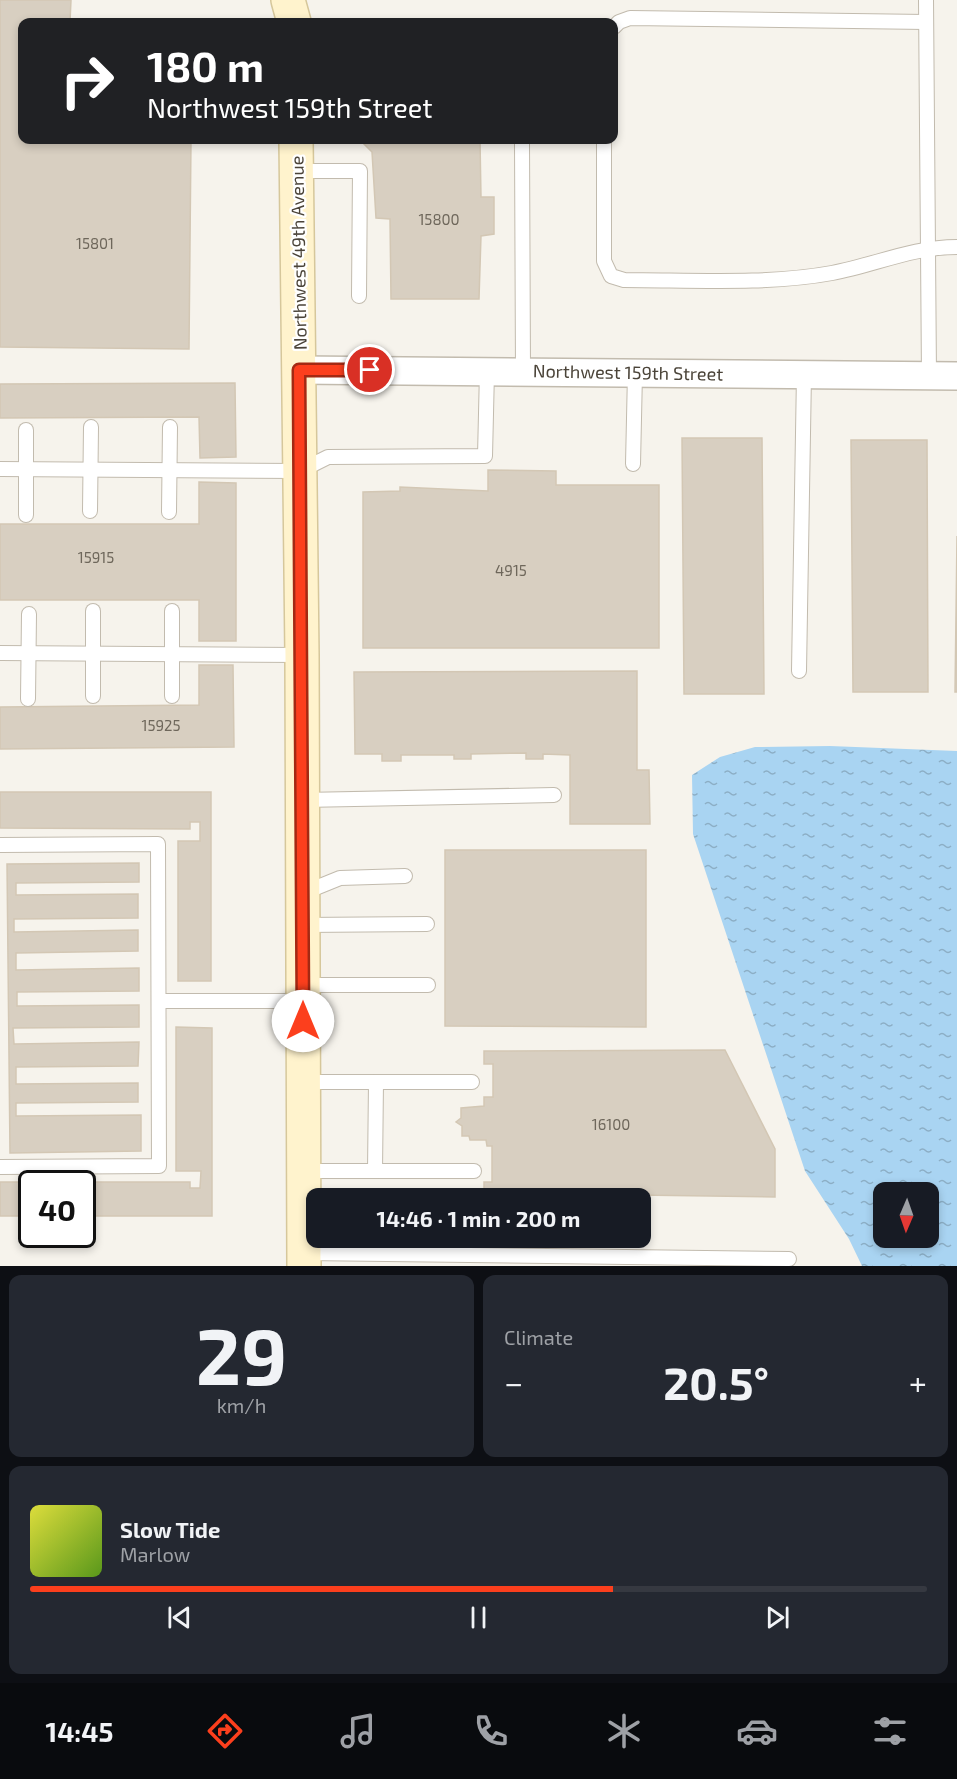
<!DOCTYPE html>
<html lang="en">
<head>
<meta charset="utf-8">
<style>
  :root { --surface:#171b24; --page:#242831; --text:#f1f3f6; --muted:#9ea1a6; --line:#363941; --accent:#fc3f1d }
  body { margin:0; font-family:"Exo 2",sans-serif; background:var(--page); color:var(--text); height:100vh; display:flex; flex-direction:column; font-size:22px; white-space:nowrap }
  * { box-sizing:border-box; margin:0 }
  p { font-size:20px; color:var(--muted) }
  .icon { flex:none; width:33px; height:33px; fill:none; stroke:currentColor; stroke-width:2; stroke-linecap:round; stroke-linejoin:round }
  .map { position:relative; height:1266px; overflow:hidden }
  .panel { display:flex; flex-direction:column; gap:9px; padding:9px; background:#0d0f14; flex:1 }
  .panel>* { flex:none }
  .hud { position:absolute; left:18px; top:18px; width:600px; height:126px; border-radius:12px; box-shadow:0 3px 9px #0003; background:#202124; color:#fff; overflow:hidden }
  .needle { width:39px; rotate:182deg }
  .controls { position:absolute; left:873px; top:1182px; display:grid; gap:12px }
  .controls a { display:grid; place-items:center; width:66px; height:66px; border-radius:12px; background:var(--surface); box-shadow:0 3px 9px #0003; font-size:30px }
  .speed { position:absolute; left:18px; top:1170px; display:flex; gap:12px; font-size:30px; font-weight:700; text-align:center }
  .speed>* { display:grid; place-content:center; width:78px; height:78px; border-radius:50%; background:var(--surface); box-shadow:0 3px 9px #0003; line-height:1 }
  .speed .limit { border:3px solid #111; border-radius:9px; background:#fff; color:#111 }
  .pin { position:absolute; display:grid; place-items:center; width:51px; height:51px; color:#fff; margin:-26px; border:3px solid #fff; border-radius:50%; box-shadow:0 2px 6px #0007 }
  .me { position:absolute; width:66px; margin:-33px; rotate:0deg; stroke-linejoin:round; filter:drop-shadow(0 0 4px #0008) }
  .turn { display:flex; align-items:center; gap:21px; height:126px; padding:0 30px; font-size:27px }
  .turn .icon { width:78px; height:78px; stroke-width:2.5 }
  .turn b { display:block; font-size:42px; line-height:51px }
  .big { font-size:45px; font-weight:700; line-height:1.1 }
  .panel .tile { flex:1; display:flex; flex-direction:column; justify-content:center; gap:9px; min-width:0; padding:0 21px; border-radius:12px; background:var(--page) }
  .panel .dial { align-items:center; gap:0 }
  .dial b { font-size:78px; line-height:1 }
  .song { display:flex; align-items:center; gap:18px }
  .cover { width:72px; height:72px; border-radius:9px; background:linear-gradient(135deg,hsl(60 70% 55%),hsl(90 70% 35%)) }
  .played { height:6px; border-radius:3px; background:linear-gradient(90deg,var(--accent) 65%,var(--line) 65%) }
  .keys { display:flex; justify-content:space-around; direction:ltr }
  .heat { display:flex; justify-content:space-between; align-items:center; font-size:33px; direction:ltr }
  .panel .tiles { flex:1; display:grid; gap:9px; grid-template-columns:1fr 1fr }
  .tile:last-child { grid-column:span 2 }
  .trip { position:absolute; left:306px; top:1188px; width:345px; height:60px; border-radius:12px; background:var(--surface); box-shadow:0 3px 9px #0003; font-weight:700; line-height:60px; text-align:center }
  .tab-bar { display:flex; height:96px; justify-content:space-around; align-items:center; background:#090b0e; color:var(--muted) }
  .tab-bar .icon { width:42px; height:42px }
  .tab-bar .active { color:var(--accent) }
  .tab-bar b { font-size:27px; color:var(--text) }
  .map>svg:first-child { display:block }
  .water { fill:url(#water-ripples); fill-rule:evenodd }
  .building { fill:#d8cfc1; stroke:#d3c7b4; stroke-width:1.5 }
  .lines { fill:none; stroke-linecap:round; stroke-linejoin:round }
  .lane-casing { stroke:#c2bbae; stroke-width:16 }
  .street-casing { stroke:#c2bbae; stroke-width:30 }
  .secondary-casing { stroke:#d6c79b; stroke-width:36 }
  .lane { stroke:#fff; stroke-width:14 }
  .street { stroke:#fff; stroke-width:27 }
  .secondary { stroke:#fff3cd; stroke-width:33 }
  .route-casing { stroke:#a42913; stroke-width:15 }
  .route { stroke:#fc3f1d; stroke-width:10 }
  .labels { text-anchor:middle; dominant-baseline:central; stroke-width:4.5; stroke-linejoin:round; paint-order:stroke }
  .number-label { font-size:15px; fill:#6e675b }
  .street-label { font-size:18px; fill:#4b4439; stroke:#fff }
</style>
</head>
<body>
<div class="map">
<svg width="957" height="1266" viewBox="0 0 957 1266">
  <defs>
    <pattern id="water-ripples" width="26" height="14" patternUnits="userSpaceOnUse" patternTransform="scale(1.5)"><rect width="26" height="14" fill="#a9d4f2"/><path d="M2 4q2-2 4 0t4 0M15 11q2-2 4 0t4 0" fill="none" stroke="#8caec5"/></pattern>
  </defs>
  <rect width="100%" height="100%" fill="#f6f3ec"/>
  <path class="water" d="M830,746L957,751V1266H862L849,1239L805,1171L693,834L692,775L720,757L755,747ZM884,1192H928V1238H884Z"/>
  <g class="building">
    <path d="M0,0H71L70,22H22V140H191L189,349L0,347Z"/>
    <path d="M362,21L548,22H362Z"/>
    <path d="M360,140H480L481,197H494V234L481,236L479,299H391L390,219L376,218L372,152Z"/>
    <path d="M235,383L236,457L200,458L199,417L0,418V384Z"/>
    <path d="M682,438H762L764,694H684Z"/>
    <path d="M851,440H927L928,692H853Z"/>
    <path d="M488,470L556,471V485H659V648H363V492L400,491V487L488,491Z"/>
    <path d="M199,482L236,483V641H199V600H0V524H199Z"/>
    <path d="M957,536V692H955Z"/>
    <path d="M199,665H233L234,747L0,749V707L199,705Z"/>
    <path d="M637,671V770H649L650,824H570V755L543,754V759H526V753L471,754V759H454V755H401V761H382V754H355L354,672Z"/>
    <path d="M0,792H211V981H178V841H200V822H190V829L0,828Z"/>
    <path d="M445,850H646V1027L445,1026Z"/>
    <path d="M139,863V882L16,883V895L138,894V918L14,919V932L138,930V951L16,953V970L139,968V991L17,992V1006L139,1005V1027L13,1028L14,1044L139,1042L138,1066L16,1067V1084L138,1083V1102L16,1103V1116L141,1115V1151L10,1153L7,864Z"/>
    <path d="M176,1027L212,1028V1216H82V1184H32V1216H0V1182H190V1188H200L201,1171H176Z"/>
    <path d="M725,1050L775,1149V1197L484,1193V1182H492V1146H487L486,1140H470L469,1136H462V1126L456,1122L461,1118V1108L484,1106V1097H493V1064H484V1051Z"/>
  </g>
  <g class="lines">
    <defs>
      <g id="lane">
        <path d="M926,0L929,376"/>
        <path d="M614,27L619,22L630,18L926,22"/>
        <path d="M604,140V261L611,276L624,280C690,280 767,285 832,273C875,265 912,247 957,247"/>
        <path d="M522,142L523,371"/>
        <path d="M297,171H360L359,296"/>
        <path d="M633,464L635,373"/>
        <path d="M0,469L300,471L328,457L485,456L487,371"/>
        <path d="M90,511L91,427"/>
        <path d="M169,512L170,427"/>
        <path d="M26,515V430"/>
        <path d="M0,653L302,655"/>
        <path d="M799,671L804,374"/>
        <path d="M93,696V611"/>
        <path d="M172,696V611"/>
        <path d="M28,699L29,614"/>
        <path d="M303,800L554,795"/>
        <path d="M0,845L158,844L159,1166L0,1167"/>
        <path d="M303,893L340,878L405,876"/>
        <path d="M303,925L427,924"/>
        <path d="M303,985H428"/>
        <path d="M159,1001H303"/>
        <path d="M303,1082H376"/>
        <path d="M304,1171H474"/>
        <path d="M375,1171L376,1082H472"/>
        <path d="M304,1253L789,1259"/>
      </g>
      <path id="street" d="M299,370L957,376"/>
      <g id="secondary">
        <path d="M288,0L294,22"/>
        <path d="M296,140L302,655L304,1266"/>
      </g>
    </defs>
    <use href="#lane" class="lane-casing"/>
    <use href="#street" class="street-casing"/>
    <use href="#secondary" class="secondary-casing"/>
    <use href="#lane" class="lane"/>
    <use href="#street" class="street"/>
    <use href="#secondary" class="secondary"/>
  </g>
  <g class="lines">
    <defs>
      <path id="route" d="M303,1021L299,370H370"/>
    </defs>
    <use href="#route" class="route-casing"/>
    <use href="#route" class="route"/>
  </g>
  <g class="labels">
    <g class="number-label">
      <text x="439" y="219">15800</text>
      <text x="95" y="243">15801</text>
      <text x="96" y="557">15915</text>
      <text x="511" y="570">4915</text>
      <text x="161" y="725">15925</text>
      <text x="611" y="1124">16100</text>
    </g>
    <g class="street-label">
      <text transform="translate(298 253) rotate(-91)">Northwest 49th Avenue</text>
      <text transform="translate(628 372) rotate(1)">Northwest 159th Street</text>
    </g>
  </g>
</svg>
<div class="controls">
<a><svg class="needle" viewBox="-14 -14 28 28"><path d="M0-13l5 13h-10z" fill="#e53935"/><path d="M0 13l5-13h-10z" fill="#9ea1a6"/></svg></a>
</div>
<div class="speed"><div class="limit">40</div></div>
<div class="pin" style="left:370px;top:370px;background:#d93025"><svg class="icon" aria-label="arrive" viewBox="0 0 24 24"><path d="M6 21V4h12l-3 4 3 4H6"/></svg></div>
<svg class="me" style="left:303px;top:1021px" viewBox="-20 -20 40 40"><circle r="19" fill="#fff"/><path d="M0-13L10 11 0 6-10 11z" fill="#fc3f1d"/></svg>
<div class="trip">14:46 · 1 min · 200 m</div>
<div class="hud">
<div class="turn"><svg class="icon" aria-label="right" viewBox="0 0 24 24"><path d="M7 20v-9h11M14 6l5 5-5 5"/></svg><div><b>180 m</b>Northwest 159th Street</div></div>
</div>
</div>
<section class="panel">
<div class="tiles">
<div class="tile dial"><b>29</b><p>km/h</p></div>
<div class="tile"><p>Climate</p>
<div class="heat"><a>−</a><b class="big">20.5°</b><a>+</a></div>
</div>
<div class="tile">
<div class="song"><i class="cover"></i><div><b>Slow Tide</b><p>Marlow</p></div></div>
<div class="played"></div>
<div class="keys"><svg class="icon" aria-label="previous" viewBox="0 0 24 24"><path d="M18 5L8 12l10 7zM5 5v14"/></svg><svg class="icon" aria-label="pause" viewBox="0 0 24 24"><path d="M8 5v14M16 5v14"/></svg><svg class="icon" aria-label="next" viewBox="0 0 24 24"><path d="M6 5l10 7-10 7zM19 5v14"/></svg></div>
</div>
</div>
</section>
<nav class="tab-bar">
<b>14:45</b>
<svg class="icon active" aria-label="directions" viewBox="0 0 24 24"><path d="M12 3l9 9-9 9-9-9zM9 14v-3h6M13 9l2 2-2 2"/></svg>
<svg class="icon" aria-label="music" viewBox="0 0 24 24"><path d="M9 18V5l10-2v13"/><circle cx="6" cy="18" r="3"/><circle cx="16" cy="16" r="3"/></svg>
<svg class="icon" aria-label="phone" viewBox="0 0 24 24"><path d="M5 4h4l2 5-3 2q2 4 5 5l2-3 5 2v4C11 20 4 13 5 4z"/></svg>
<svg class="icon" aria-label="climate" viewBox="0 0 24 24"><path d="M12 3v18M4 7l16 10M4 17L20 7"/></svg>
<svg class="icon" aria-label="car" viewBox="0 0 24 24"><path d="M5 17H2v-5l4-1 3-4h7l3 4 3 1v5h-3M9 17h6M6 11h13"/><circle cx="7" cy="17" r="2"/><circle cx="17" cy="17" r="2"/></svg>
<svg class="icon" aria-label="filters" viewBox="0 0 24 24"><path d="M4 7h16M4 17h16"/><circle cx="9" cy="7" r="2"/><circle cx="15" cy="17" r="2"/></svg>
</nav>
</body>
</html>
